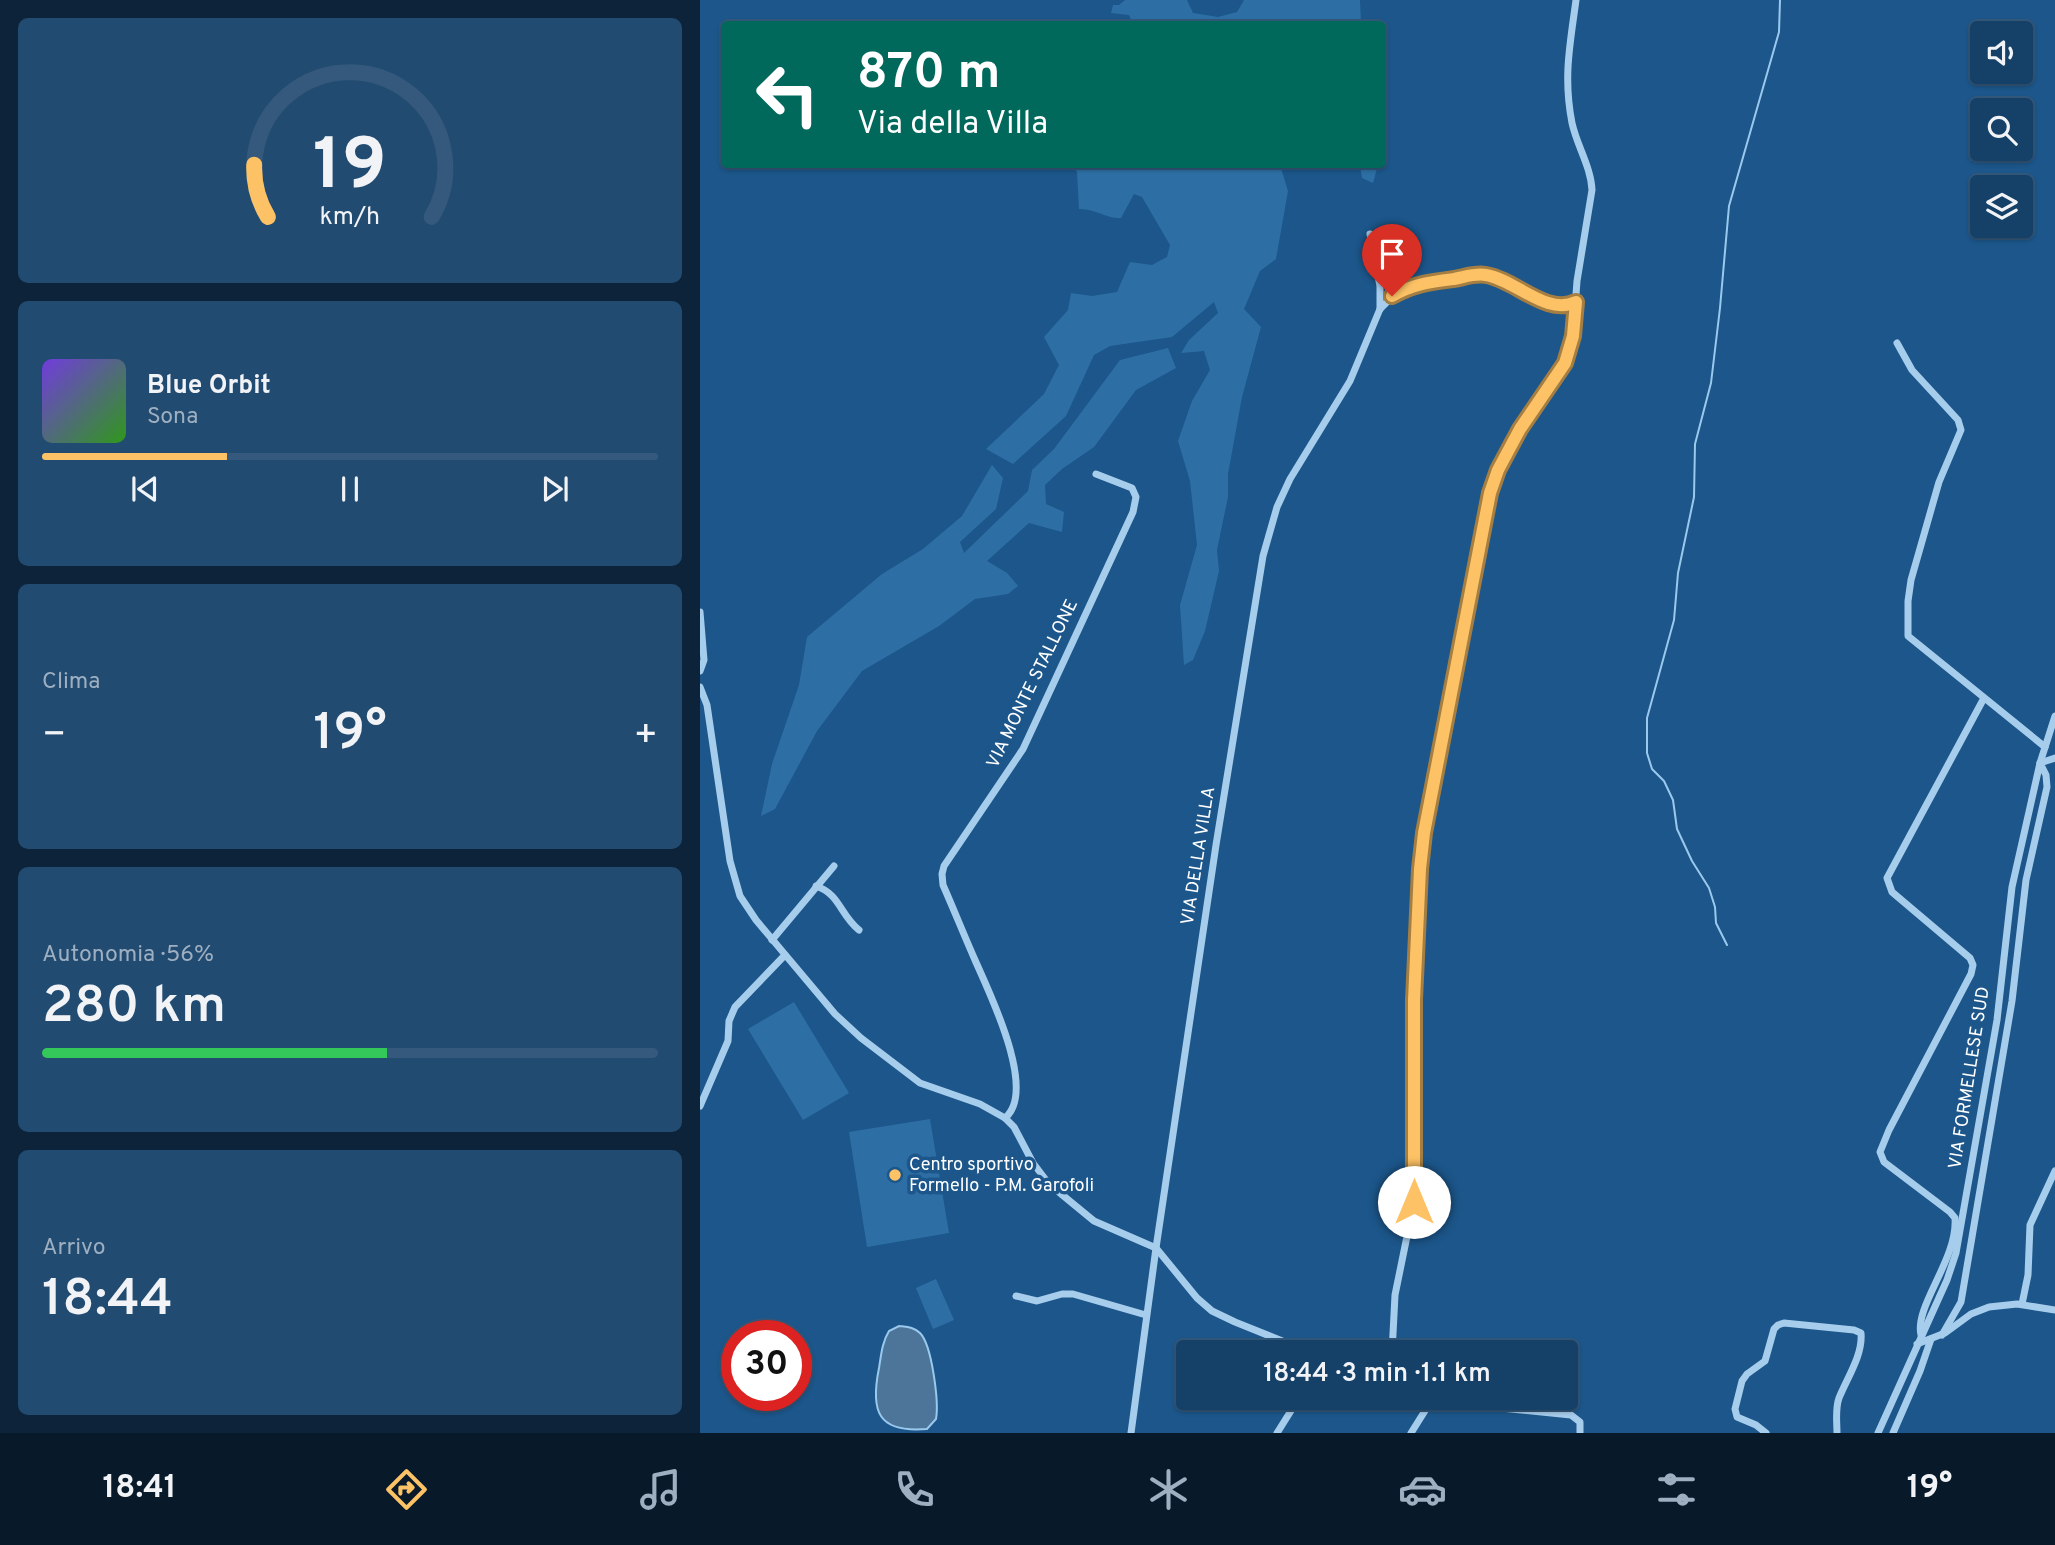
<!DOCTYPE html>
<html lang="it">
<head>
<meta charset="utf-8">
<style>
  :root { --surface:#154068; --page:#224b71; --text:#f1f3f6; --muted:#9dafc0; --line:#34597c; --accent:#fcc265 }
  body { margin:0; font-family:Overpass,sans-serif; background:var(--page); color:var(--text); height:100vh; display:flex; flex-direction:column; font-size:26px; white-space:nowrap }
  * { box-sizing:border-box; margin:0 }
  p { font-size:23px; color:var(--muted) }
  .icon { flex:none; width:38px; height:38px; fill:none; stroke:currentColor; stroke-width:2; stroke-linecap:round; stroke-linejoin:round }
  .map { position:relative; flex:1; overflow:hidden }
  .panel { display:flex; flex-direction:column; gap:18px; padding:18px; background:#0c2339; width:700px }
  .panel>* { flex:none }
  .guide { position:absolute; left:21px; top:21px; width:665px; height:147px; border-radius:7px; box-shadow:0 2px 5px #0004,0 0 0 2px var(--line); background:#00695c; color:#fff; overflow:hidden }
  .buttons { position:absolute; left:1270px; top:21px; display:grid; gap:14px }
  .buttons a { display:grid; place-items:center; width:63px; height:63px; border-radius:7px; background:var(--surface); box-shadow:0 2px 5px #0004,0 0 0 2px var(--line); font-size:35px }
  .speed { position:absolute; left:21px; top:1320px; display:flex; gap:14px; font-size:35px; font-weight:700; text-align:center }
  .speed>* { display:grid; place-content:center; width:91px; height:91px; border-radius:50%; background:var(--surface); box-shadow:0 2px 5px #0004,0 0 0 2px var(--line); line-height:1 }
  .speed .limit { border:10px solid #d22; background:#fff; color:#111 }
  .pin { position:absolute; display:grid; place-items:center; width:60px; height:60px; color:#fff; margin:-72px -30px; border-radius:50% 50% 50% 0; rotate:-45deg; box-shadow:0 0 7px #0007 }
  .pin .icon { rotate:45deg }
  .me { position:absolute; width:77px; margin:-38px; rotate:0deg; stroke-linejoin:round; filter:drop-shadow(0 0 5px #0008) }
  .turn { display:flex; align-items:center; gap:24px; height:147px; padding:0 21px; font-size:32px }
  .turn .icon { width:91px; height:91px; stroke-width:2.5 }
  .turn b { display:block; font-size:49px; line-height:60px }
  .big { font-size:52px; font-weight:600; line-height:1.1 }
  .panel .tile { flex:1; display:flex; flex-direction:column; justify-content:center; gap:10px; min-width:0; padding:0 24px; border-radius:10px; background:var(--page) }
  .panel .dial { align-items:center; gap:0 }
  .dial svg { height:182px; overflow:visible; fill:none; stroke:var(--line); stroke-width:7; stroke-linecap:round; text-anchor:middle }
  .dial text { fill:var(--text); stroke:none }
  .song { display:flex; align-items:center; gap:21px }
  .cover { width:84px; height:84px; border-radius:10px; background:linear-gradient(135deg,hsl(260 70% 55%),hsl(110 70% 35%)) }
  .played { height:7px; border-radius:4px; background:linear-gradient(90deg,var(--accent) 30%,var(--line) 30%) }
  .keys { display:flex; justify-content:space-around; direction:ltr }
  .heat { display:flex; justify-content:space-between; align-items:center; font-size:38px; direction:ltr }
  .charge { height:10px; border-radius:5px; background:linear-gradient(90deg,#34c759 56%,var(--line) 0) }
  .trip { position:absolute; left:476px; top:1340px; width:402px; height:70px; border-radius:7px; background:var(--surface); box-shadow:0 2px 5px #0004,0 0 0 2px var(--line); font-weight:600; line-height:70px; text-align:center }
  .menu { display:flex; height:112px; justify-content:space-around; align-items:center; background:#081a2a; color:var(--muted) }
  .menu .icon { width:49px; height:49px }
  .menu .active { color:var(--accent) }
  .menu b { font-size:32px; color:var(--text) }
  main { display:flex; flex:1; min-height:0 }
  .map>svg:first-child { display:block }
  .green { fill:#2d6fa5 }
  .water { fill:#4d759a; stroke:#9ac9ee; stroke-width:2 }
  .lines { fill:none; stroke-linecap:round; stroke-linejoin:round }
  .stream { stroke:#9ac9ee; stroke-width:2 }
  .minor { stroke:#a7cdec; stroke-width:7 }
  .route-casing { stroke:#a47e42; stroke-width:18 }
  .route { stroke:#fcc265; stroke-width:12 }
  .poi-dot { fill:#fcc265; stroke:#1c568a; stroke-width:2.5 }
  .labels { text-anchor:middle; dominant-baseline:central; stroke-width:7; stroke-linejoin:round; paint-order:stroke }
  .street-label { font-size:18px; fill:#fff; stroke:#1c568a }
  .poi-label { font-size:18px; fill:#fff; stroke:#1c568a; text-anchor:start }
</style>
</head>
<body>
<main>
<section class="panel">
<div class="tile dial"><svg viewBox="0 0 100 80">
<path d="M14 69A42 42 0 1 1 86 69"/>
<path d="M14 69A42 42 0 0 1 8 46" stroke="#fcc265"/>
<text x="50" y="56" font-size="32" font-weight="700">19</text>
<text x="50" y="72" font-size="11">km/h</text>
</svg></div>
<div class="tile">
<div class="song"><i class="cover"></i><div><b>Blue Orbit</b><p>Sona</p></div></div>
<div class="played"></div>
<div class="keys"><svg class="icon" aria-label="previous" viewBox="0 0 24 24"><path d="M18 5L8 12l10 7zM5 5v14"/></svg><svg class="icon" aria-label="pause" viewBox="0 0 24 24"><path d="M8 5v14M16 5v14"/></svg><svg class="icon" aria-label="next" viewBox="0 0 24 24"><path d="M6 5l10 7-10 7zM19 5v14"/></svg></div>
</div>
<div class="tile"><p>Clima</p>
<div class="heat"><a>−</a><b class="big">19°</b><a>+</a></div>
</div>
<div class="tile"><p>Autonomia · 56%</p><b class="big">280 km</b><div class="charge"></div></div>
<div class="tile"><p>Arrivo</p><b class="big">18:44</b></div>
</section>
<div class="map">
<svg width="1355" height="1433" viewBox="0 0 1355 1433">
  <rect width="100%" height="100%" fill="#1c568a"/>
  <g class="green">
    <path d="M425,0H487L493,13L518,17L537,12L544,0H660L661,24H433L429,15L411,13L413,5H419Z"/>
    <path d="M372,165H580L588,191L576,259L560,271L544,309L561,327L542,397L528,474V497L517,550L519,571L505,631L493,660L484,665L480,605L497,545L490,481L478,441L492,401L510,370L504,351L481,353L489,340L518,313L514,302L472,337L410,346L394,355L366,416L313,464L286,449L344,394L359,365L344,337L368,310L371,293L392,296L417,292L430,262L452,265L467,257L470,245L442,197L434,194L421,218C407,219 394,208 379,209L377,172Z"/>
    <path d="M660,165H678L673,183L662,178Z"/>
    <path d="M468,348L476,368L436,390L394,447L362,469L345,485L346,504L364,512L362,532L329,523L287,561L307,573L318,586L308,594L275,599L239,626L162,671L117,731L75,809L61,816L72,764L99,685L107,637L182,574L223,549L262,516L292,465L303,478L296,509L260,542L264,553L328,491L332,470L354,449L420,360Z"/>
    <path d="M94,1002L149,1093L103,1120L48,1029Z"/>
    <path d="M230,1119L249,1233L167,1247L149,1132Z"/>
    <path d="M236,1279L254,1320L233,1329L216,1288Z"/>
  </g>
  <path class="water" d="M199,1326C207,1327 214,1327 220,1333C232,1345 239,1402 236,1419L227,1429C178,1433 170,1412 179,1368C181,1356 182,1342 189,1331Z"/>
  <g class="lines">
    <path class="stream" d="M1027,945L1016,923L1015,907L1009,888L992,861L977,829L973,800L964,781L952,769L947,753V718L974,620L978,573L994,497L995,444L1011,383L1020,308L1029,206L1079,32L1080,0"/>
    <g class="minor">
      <path d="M670,234L680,286V309"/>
      <path d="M1197,343L1212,370L1258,420L1261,430L1239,482L1211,580L1208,601V636L1345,747"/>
      <path d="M0,612L4,660L0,671"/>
      <path d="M0,687L7,705L30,861L40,896L56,920L135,1014L161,1038L220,1083L280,1104L305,1118L314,1127L333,1163L349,1184L394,1221L456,1248L497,1298L512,1311L535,1322L612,1353"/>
      <path d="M116,886C140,894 140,915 159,930"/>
      <path d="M72,940L134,866"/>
      <path d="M0,1106L28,1041L29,1021L35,1007L85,955"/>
      <path d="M305,1118C338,1091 289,992 275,960C264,935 254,910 243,885L242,874L244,866L323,749L433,512L436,497L432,488L396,474"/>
      <path d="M316,1296L337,1301L362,1294H373L446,1315"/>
      <path d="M1322,1304L1328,1275L1330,1225L1355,1171"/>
      <path d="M1221,1335C1214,1306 1258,1259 1255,1218L1250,1212L1184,1162L1180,1152L1189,1130L1271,974L1273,965L1270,958L1192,892L1187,878L1284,698"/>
      <path d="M1242,1335L1261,1302L1312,1001L1326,880L1347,787L1346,775L1340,763L1355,758"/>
      <path d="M1217,1344L1245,1333L1271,1314L1289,1307L1317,1304L1355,1310"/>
      <path d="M692,1353L695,1295L714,1202V1000L720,869L724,833L790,493L798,470L820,429L859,372L867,358L873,336L877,281L892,190C891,167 877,146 872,123C863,77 870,45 876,0"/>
      <path d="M734,1398L791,1407L871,1415L880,1422V1433"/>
      <path d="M431,1433L456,1248L516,845L563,556L577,507L590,479L650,381L680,309L693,296L719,283L779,274L795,277L857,306H864L876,302"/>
      <path d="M577,1433L599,1398"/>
      <path d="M711,1433L733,1398"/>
      <path d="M1066,1433L1056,1425L1037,1417L1035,1409L1042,1381L1047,1374L1065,1361L1074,1329L1078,1325L1084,1323L1154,1330L1161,1333C1163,1355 1147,1378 1139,1398C1135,1409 1137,1422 1137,1433"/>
      <path d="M1178,1433L1247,1280L1256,1253L1297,1020L1312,887L1340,763L1355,716"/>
      <path d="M1193,1433L1220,1371L1231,1339"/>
    </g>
  </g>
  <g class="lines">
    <defs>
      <path id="route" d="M692,296C713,284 730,282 754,279C765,277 775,273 786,275C816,280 846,316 876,302L873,336L865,363L820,429L798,470L790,493L724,833L720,869L714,1000V1202"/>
    </defs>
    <use href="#route" class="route-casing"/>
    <use href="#route" class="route"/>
  </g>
  <circle class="poi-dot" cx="195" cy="1175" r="7"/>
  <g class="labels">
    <g class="street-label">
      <text transform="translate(333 684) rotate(-64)">VIA MONTE STALLONE</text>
      <text transform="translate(499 856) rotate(-81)">VIA DELLA VILLA</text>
      <text transform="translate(1270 1078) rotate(-81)">VIA FORMELLESE SUD</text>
    </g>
    <g class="poi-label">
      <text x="209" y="1165">Centro sportivo<tspan x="209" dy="21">Formello - P.M. Garofoli</tspan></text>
    </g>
  </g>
</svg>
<div class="buttons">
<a><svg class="icon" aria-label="sound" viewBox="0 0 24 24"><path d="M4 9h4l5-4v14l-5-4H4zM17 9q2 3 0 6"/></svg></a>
<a><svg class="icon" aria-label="search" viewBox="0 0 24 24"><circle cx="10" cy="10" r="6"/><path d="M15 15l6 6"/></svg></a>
<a><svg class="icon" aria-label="layers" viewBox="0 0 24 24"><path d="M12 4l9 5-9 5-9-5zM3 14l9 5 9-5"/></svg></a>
</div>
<div class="speed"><div class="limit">30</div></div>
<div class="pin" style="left:692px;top:296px;background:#d93025"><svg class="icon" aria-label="arrive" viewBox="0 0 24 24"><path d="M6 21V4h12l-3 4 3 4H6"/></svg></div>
<svg class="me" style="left:714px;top:1202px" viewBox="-20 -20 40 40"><circle r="19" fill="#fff"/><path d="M0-13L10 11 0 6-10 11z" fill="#fcc265"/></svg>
<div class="trip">18:44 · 3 min · 1.1 km</div>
<div class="guide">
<div class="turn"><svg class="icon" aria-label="left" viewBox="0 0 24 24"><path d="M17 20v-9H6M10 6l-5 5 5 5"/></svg><div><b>870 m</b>Via della Villa</div></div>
</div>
</div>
</main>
<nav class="menu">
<b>18:41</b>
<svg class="icon active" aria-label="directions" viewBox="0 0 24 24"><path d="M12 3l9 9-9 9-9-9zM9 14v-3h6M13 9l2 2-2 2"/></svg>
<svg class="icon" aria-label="music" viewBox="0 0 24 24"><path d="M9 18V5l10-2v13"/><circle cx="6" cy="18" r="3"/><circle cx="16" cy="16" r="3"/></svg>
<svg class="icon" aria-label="phone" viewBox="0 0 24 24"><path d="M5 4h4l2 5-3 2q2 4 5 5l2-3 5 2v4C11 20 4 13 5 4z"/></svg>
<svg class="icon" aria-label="climate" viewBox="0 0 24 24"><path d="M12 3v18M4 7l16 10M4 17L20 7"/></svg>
<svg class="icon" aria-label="car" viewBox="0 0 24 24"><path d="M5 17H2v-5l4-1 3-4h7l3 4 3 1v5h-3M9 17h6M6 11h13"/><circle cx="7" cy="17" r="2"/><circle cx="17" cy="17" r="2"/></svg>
<svg class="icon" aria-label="filters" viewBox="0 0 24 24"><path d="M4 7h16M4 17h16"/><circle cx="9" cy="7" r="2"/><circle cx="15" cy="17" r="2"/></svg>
<b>19°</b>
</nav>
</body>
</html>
